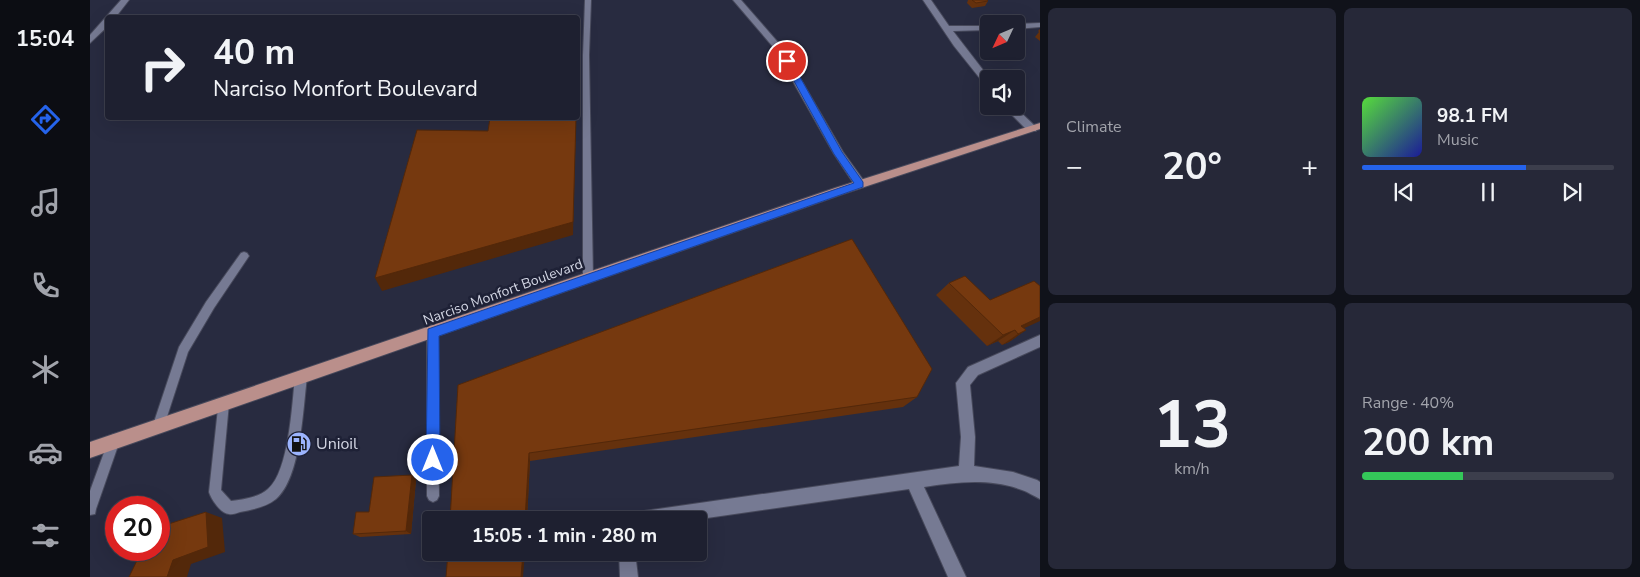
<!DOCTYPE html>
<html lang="en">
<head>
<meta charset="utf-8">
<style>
  :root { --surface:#1e2030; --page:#262838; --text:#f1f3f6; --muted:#a1a3ab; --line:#3c3e4c; --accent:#2563eb }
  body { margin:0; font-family:"Nunito Sans",sans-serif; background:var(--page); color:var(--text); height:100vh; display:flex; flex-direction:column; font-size:19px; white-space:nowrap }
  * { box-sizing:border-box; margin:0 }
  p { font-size:16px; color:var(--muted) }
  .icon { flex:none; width:28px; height:28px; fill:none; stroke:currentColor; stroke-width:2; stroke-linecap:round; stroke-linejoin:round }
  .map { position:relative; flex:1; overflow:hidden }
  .details { display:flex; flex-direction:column; gap:8px; padding:8px; background:#10121a; width:600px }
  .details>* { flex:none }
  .banner { position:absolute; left:15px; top:15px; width:475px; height:105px; border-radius:5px; box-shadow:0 5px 20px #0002,0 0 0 1px var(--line); background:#1e2030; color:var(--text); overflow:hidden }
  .needle { width:32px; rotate:226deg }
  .buttons { position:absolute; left:890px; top:15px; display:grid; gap:10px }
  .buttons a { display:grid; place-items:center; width:45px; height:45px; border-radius:5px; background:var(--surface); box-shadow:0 5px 20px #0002,0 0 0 1px var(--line); font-size:25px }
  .speed { position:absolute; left:15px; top:496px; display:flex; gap:10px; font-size:25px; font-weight:700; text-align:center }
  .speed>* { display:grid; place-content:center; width:65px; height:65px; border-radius:50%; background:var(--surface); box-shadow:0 5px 20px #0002,0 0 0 1px var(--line); line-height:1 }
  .speed .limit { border:8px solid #d22; background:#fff; color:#111 }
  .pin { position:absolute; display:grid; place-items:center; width:42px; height:42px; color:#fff; margin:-21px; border:2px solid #fff; border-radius:50%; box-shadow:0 1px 5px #0007 }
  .me { position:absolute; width:55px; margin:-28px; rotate:0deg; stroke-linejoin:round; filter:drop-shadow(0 0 4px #0008) }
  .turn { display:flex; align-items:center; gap:18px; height:105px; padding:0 25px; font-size:22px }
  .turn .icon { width:65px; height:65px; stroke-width:2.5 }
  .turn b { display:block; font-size:35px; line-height:42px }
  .big { font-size:38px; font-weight:700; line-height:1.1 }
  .details .widget { flex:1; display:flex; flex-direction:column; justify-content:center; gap:8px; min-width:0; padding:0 18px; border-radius:8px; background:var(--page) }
  .details .dial { align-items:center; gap:0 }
  .dial b { font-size:65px; line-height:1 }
  .song { display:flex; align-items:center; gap:15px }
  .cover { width:60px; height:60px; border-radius:8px; background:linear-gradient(135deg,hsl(110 70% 55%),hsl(240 70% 35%)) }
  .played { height:5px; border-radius:2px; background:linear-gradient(90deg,var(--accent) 65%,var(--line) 65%) }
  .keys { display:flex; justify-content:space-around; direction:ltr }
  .heat { display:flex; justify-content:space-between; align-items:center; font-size:28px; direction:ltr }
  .charge { height:8px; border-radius:4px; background:linear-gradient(90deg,#34c759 40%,var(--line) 0) }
  .details .tiles { flex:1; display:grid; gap:8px; grid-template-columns:repeat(2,1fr) }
  .trip { position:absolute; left:332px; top:511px; width:285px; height:50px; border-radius:5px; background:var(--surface); box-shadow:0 5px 20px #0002,0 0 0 1px var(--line); font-weight:700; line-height:50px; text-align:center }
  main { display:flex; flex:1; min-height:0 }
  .tab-bar { display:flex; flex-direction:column; width:90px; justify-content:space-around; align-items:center; background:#0c0d13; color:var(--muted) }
  .tab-bar .icon { width:35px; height:35px }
  .tab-bar .active { color:var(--accent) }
  .tab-bar b { font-size:22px; color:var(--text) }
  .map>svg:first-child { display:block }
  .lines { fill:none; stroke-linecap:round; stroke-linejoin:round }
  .service-casing { stroke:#47495b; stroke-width:2 }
  .minor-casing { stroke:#47495b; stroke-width:2 }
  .primary-casing { stroke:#47495b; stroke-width:2 }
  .service { fill:#767a93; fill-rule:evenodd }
  .minor { fill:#767a93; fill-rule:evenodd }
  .primary { fill:#ba8f8b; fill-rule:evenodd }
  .wall { fill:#65310d }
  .shaded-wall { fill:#53280a }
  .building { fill:#76390f; stroke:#53280a }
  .route { fill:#2563eb; stroke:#184099 }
  .labels { text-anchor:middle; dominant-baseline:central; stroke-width:5; stroke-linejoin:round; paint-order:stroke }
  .street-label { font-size:14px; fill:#d2d5e3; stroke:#1e2136 }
  .near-poi-label { font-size:16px; fill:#d2d5e3; stroke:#1e2136; text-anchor:start }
</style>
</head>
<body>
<main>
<nav class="tab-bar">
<b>15:04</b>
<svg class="icon active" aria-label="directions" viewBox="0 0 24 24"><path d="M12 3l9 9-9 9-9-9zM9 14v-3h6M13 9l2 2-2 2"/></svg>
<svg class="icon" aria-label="music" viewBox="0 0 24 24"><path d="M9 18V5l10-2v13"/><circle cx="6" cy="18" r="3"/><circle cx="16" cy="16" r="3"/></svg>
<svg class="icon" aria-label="phone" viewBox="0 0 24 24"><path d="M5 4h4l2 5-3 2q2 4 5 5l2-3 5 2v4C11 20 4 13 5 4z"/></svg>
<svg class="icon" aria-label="climate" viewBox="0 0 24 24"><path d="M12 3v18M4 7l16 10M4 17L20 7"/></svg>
<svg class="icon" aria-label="car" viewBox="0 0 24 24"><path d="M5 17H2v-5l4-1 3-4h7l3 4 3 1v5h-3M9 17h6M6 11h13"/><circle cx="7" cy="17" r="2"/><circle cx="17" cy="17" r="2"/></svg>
<svg class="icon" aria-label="filters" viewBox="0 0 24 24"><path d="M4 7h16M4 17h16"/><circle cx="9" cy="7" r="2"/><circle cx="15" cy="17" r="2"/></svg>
</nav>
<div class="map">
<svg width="950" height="577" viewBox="0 0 950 577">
  <rect width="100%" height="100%" fill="#282b40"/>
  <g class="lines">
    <defs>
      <g id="service">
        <path d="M495,0H501L499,55L503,277L501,280H495L493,277V55Z"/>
        <path d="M154,252L157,253L159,256L157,259L124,308L98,352L73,429L69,431L65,429L63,425L89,347L116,302L151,253Z"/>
        <path d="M342,328L346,330L347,333L349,496L347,500L343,502L339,500L337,496V333L338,330Z"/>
        <path d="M211,372L215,373L217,377C213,408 211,478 186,499C176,507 162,510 150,512C147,513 142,515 139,514C131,514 121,499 119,492L129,399L133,398L137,399L139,403L131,490L141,501C153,499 168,498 178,489C199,471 202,405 205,377L207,373Z"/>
        <path d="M24,434L28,436L30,440L6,509L5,514L0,515V491L20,436Z"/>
      </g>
      <g id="minor">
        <path d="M31,0H39L25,18H18V26L0,43V35Z"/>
        <path d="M643,0H651L692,47L753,152L774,181L775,184L774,187H766L744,154L684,48Z"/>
        <path d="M833,0H841L859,26H899V30L863,31L900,79L899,87L896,86L864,46Z"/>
        <path d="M950,23V27L926,29V24Z"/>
        <path d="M913,106H924L946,127V131H938Z"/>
        <path d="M950,335V347L888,375L880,385L885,437L884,466L923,472L947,480L950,482V499C944,496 938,492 932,490C900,478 867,482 834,487L876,577H858L819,489L603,520H539L541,514L547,512L869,466L871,437L866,383L878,367Z"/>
        <path d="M529,552H545L548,577H530Z"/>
      </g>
      <path id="primary" d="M950,123V129L753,194L0,458V442L745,188Z"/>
    </defs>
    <use href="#service" class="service-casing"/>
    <use href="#minor" class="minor-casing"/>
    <use href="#primary" class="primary-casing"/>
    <use href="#service" class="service"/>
    <use href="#minor" class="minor"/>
    <use href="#primary" class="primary"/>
  </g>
  <g class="wall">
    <path d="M878,0H897L898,1L895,6L882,8L877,3Z"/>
    <path d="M950,29V41L945,37L949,32L948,31Z"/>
    <path d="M894,30H899V44H896L891,35Z"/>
    <path d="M859,283L900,300L936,330L919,342L912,345L908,341L897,346L846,295Z"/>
    <path d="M368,385L827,397L813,407L440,461L437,520H360Z"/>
    <path d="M322,475L326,480L321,534L270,537L263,534L279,512Z"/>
  </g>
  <g class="shaded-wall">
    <path d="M486,118L483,235L292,291L285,278Z"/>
    <path d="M950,317V321L926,332L925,330L908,341L897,346L913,335L931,326Z"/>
    <path d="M936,330L919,342L912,345L928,334Z"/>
    <path d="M439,453L440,461L437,520H435Z"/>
    <path d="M322,475L326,480L321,534L316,531Z"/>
    <path d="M116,512L132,518L135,552L101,564L97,577H77L83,560Z"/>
    <path d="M433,552H435L433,577H431Z"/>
  </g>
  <g class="building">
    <path d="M882,0H897L898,1L886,3Z"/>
    <path d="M894,30H899V37Z"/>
    <path d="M400,118H486L483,222L285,278L327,130L398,131Z"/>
    <path d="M762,239L842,369L827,397L439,453L435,520H360L368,385Z"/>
    <path d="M875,276L900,300L944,281L950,286V317L931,326L936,330L928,334L925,330L913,335L859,283Z"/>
    <path d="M322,475L316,531L263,534L266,512H279L284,477Z"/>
    <path d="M116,512L118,547L83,560L77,577H39L52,550H69V527Z"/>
    <path d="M358,552H433L431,577H356Z"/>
  </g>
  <path class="route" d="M697,58L701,61L752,152L773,182V187L349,336L350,460L348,465L343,467L338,465L336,460L338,329L764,183L744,154L693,61Z"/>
  <defs>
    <symbol id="fuel-disc" viewBox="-11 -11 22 22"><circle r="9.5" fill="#9cb4fd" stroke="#1e2136"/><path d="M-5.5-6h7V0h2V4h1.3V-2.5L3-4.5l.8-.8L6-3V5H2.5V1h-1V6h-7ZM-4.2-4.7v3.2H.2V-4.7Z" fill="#111"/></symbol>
  </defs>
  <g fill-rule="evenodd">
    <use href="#fuel-disc" x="195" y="430" width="28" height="28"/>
  </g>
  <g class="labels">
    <g class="street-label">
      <text transform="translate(413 292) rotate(-20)">Narciso Monfort Boulevard</text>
    </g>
    <g class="near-poi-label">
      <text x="226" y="444">Unioil</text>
    </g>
  </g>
</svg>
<div class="buttons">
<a><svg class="needle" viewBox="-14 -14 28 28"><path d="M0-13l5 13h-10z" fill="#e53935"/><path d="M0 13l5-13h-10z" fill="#a1a3ab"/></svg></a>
<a><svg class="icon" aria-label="sound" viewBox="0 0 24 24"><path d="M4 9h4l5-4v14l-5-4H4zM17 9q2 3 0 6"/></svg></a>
</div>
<div class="speed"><div class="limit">20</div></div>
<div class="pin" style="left:697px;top:61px;background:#d93025"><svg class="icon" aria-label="arrive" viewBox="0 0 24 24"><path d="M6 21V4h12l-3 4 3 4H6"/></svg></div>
<svg class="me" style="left:343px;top:460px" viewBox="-20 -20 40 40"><circle r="17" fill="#2563eb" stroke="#fff" stroke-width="3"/><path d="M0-11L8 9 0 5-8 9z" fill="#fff"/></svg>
<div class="trip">15:05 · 1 min · 280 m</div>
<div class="banner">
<div class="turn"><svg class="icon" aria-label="right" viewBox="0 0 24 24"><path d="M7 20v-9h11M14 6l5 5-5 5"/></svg><div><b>40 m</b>Narciso Monfort Boulevard</div></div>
</div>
</div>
<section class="details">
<div class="tiles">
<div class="widget"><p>Climate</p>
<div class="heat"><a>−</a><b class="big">20°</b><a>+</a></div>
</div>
<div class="widget">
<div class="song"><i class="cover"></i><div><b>98.1 FM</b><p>Music</p></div></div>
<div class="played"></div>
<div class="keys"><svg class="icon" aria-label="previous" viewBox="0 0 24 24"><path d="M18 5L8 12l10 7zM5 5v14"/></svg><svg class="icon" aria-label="pause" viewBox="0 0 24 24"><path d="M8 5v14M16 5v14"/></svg><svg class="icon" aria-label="next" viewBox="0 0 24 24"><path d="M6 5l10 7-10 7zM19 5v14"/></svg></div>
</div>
<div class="widget dial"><b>13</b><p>km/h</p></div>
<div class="widget"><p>Range · 40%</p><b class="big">200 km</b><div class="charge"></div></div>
</div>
</section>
</main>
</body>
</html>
